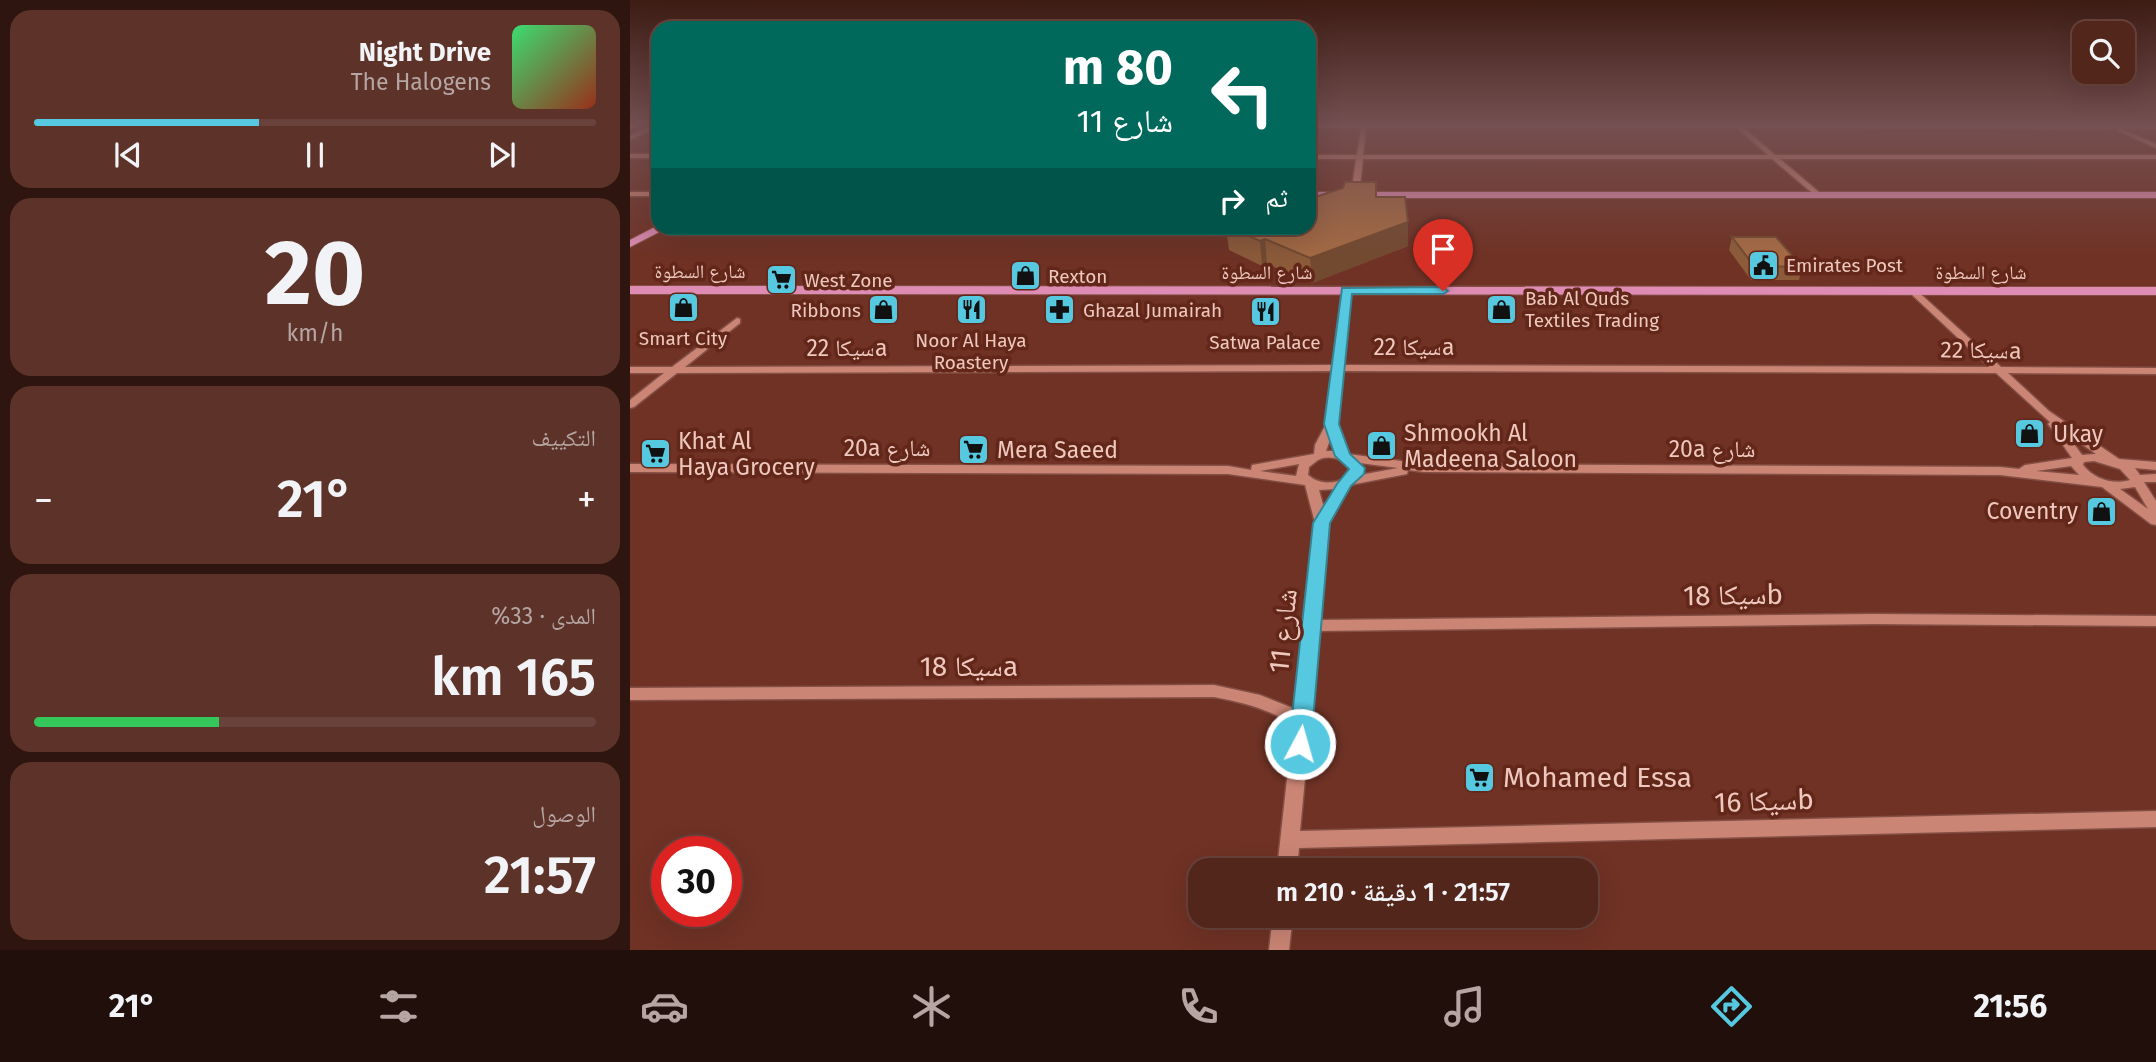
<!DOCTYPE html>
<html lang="ar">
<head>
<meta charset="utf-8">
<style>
  :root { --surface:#53261c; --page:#5c3229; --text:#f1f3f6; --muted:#b5a5a3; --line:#69433b; --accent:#56c9e1 }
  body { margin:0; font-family:"Fira Sans","Noto Naskh Arabic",sans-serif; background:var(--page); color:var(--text); direction:rtl; height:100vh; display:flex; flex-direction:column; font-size:26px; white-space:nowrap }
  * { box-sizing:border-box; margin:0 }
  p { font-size:23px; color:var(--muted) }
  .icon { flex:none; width:38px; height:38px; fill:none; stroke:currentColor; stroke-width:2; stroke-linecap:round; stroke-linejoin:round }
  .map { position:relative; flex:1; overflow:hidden; direction:ltr }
  .drawer { display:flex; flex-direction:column; gap:10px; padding:10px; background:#2e150f; width:630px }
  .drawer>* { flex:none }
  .top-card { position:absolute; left:21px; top:21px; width:665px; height:214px; border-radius:21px; box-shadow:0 7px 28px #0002,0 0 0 2px var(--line); direction:rtl; background:#00695c; color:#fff; overflow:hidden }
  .controls { position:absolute; left:1442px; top:21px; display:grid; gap:14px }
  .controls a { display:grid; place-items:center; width:63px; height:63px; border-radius:14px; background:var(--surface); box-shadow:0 7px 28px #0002,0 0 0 2px var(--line); font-size:35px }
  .speed { position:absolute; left:21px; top:836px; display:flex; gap:14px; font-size:35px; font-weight:700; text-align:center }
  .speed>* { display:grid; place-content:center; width:91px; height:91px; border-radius:50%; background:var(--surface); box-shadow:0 7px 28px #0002,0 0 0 2px var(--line); line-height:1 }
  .speed .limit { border:10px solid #d22; background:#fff; color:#111 }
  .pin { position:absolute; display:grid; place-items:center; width:60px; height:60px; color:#fff; margin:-72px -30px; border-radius:50% 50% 50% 0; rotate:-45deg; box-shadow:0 0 7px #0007 }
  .pin .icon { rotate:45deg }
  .me { position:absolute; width:77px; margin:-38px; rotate:6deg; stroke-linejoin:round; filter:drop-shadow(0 0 5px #0008) }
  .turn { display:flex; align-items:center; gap:24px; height:147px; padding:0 28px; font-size:32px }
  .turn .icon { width:91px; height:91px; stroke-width:2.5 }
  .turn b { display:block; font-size:49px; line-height:60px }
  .then { display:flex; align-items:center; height:66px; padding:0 28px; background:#0003; gap:14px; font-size:26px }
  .big { font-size:52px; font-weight:600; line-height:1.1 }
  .drawer .tile { flex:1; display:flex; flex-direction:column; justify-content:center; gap:10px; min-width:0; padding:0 24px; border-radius:21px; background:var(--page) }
  .drawer .dial { align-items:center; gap:0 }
  .dial b { font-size:91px; line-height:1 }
  .song { display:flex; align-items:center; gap:21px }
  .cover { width:84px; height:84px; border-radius:10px; background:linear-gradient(135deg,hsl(140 70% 55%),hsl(10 70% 35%)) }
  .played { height:7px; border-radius:4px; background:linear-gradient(90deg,var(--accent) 40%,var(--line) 40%) }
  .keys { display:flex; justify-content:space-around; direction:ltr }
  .heat { display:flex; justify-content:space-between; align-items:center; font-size:38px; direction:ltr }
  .charge { height:10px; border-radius:5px; background:linear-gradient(90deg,#34c759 33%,var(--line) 0) }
  .trip { position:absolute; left:558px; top:858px; width:410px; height:70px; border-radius:21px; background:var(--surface); box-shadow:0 7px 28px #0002,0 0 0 2px var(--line); font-weight:600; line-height:70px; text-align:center; direction:rtl }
  .tabs { display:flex; height:112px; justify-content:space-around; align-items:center; background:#210f0b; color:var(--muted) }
  .tabs .icon { width:49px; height:49px }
  .tabs .active { color:var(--accent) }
  .tabs b { font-size:32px; color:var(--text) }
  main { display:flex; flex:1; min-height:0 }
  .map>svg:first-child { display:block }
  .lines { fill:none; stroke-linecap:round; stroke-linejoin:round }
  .minor-casing { stroke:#834f44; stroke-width:3 }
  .major-casing { stroke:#834f44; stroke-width:2 }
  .minor { fill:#cb8575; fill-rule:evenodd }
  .major { fill:#de8cb3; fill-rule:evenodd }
  .wall { fill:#8c5b3a }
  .shaded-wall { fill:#724a30 }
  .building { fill:#a36a44; stroke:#724a30; stroke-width:2 }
  .route { fill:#56c9e1; stroke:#388392; stroke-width:2 }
  .labels { text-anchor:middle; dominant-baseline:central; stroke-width:7; stroke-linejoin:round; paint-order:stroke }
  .far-poi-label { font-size:19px; fill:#eec8bf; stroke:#63271a; text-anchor:start }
  .far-street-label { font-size:19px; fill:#eec8bf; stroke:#63271a }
  .street-label { font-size:23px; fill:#eec8bf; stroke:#63271a }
  .poi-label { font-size:23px; fill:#eec8bf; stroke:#63271a; text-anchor:start }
  .near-street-label { font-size:28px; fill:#eec8bf; stroke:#63271a }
  .near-poi-label { font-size:28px; fill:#eec8bf; stroke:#63271a; text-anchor:start }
</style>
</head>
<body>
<main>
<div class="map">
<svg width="1526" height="950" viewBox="0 0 1526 950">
  <rect width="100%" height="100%" fill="#6f3225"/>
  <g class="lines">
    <defs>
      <g id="minor">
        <path d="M24,124H28V127L0,140V136Z"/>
        <path d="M679,124L1526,125V129H1492L1526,144V148L1488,131V129L1114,128L1145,155H1526V159H1150L1190,193L1191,195L1187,197L1142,159H733L729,195L725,197L721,195L726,159H679V155H727L731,128H679ZM736,128H1107L1138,155H733Z"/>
        <rect x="0" y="154" width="28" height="4"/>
        <rect x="0" y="192" width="28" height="4"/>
        <path d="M716,288L720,291L713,365L1359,367L1278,291L1285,289L1371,367L1526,368V374L1378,373L1419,411L1489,459L1526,462V470L1505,468L1510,475L1526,474V482H1514L1526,501V525L1521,524L1472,487L1370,475L794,472L778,470L777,474L720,485L699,523L690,620L1244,614L1526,616V626L1244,624L689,631L670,831L1526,811V827L669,848L667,870H647L663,724C638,709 612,702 584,697L0,700V688L584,685L630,695L665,709L685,523L675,485L598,474L0,472V464L598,466L621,470L622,465L684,454L685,445L696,424L702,371L47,373L4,407L0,408V400L34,373H0V367H42L107,318L110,319V323L55,367L703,365L712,291ZM713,371L1366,373L1420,422L1418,424L1442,458L1395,465L1389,469L1370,467L794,464L718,454L708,424ZM1436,433L1466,454L1452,455ZM701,437L705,451H696ZM693,458C704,456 714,460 721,468L717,478C703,484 690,485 678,475L679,467L688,460ZM1464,461L1490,469L1500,480C1483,485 1464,479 1453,465L1454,462ZM730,463L768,468L730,475L733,468ZM669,464L666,476L630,471ZM1441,466L1449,475L1406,471ZM1505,487L1518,509L1490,489ZM706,489L694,508L689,490Z"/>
        <path d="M643,915H663L659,950H639Z"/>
      </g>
      <g id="major">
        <path d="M0,124H12L0,129Z"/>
        <rect x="679" y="192" width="847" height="6"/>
        <path d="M27,226L37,228L0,247V240Z"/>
        <path d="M0,286L1526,287V295L0,294Z"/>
      </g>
    </defs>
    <use href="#minor" class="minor-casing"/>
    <use href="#major" class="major-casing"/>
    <use href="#minor" class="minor"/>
    <use href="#major" class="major"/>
  </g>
  <g class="wall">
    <path d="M746,197L778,222V246L682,283L637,264L632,266L599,250L596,228H679Z"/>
    <path d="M261,228H306L304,229H261Z"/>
    <path d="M1102,237L1172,267L1169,280H1121L1099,250Z"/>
  </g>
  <g class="shaded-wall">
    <path d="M778,222V246L682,283L680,258Z"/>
    <path d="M635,239L637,264L632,266L630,241Z"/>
  </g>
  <g class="building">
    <path d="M715,182H746V197H775L778,222L680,258L635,239L630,241L601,228H679V199L713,188Z"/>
    <path d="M1102,237H1146L1172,267L1124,266Z"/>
  </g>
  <linearGradient id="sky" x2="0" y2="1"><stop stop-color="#3d1c14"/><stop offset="0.48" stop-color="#744f51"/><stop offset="1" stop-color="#744f51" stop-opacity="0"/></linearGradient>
  <rect width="1526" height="257" fill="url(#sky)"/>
  <path class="route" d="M712,288L813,287L818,291L813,294H722L709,424L720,454L735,468L734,474L721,486L700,523L681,744L678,751L670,754L662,751L659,744L683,523L707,484L719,469L705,456L694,424Z"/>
  <defs>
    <symbol id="civic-square" viewBox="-11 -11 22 22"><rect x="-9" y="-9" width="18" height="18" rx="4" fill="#56c9e1" stroke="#63271a"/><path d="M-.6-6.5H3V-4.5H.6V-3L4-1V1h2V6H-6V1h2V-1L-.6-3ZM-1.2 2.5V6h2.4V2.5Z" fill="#111"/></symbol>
    <symbol id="shop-square" viewBox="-11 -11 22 22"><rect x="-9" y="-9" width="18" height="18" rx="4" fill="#56c9e1" stroke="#63271a"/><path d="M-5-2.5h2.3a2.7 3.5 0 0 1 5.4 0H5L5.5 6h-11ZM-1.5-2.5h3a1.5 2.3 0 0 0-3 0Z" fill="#111"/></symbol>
    <symbol id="supermarket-square" viewBox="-11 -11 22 22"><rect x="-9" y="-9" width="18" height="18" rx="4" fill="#56c9e1" stroke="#63271a"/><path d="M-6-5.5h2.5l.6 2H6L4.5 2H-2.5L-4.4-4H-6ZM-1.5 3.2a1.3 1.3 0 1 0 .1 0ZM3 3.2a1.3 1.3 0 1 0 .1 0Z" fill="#111"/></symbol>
    <symbol id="restaurant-square" viewBox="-11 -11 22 22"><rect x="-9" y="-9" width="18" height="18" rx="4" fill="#56c9e1" stroke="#63271a"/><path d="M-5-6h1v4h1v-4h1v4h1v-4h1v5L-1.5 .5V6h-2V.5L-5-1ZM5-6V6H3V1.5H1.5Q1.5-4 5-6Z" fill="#111"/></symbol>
    <symbol id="pharmacy-square" viewBox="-11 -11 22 22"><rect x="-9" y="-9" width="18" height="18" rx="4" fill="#56c9e1" stroke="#63271a"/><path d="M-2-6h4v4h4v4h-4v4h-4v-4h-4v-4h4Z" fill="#111"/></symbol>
  </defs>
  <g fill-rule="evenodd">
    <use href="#civic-square" x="1116" y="248" width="35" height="35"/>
    <use href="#shop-square" x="378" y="258" width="35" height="35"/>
    <use href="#supermarket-square" x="134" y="262" width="35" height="35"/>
    <use href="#shop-square" x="36" y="290" width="35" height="35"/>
    <use href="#restaurant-square" x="324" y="292" width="35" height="35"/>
    <use href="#shop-square" x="854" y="292" width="35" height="35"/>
    <use href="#shop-square" x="236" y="292" width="35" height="35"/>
    <use href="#pharmacy-square" x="412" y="292" width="35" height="35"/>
    <use href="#restaurant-square" x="618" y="294" width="35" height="35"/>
    <use href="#shop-square" x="1382" y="416" width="35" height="35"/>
    <use href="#shop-square" x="734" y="428" width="35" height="35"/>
    <use href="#supermarket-square" x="326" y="432" width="35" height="35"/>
    <use href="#supermarket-square" x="8" y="436" width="35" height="35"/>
    <use href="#shop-square" x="1454" y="494" width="35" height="35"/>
    <use href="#supermarket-square" x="832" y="760" width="35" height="35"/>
  </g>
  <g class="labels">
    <g class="far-poi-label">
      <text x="1156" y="265">Emirates Post</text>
      <text x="418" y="276">Rexton</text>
      <text x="174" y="280">West Zone</text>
      <text x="895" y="298">Bab Al Quds<tspan x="895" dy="22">Textiles Trading</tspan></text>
      <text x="231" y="310" text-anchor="end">Ribbons</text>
      <text x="453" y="310">Ghazal Jumairah</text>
      <text x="53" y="338" text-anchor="middle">Smart City</text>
      <text x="341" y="340" text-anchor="middle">Noor Al Haya<tspan x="341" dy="22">Roastery</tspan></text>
      <text x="635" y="342" text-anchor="middle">Satwa Palace</text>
    </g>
    <g class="far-street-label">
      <text x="70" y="271">شارع السطوة</text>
      <text x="637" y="272">شارع السطوة</text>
      <text x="1351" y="272">شارع السطوة</text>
    </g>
    <g class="street-label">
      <text x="784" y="347">سيكا 22a</text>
      <text x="217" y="348">سيكا 22a</text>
      <text transform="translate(1351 350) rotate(1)">سيكا 22a</text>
      <text x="257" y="448">20a شارع</text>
      <text x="1082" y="449">20a شارع</text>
    </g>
    <g class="poi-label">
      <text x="774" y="433">Shmookh Al<tspan x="774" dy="26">Madeena Saloon</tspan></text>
      <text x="1423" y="434">Ukay</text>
      <text x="48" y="441">Khat Al<tspan x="48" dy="26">Haya Grocery</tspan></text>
      <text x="367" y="450">Mera Saeed</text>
      <text x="1448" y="511" text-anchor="end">Coventry</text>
    </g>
    <g class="near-street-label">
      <text transform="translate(1103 595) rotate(-1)">سيكا 18b</text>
      <text transform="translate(653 631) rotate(-84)">شارع 11</text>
      <text x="339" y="666">سيكا 18a</text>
      <text transform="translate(1134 801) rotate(-2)">سيكا 16b</text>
    </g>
    <g class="near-poi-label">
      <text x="873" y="777">Mohamed Essa</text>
    </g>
  </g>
</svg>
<div class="controls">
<a><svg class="icon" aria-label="search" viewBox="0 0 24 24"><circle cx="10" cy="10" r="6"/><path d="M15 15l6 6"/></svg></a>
</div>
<div class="speed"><div class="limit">30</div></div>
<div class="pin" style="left:813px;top:291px;background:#d93025"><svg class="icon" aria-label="arrive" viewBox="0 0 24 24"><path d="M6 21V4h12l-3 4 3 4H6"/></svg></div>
<svg class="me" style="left:670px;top:744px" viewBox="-20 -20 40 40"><circle r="17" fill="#56c9e1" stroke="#fff" stroke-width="3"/><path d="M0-11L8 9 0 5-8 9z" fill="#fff"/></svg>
<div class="trip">21:57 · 1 دقيقة · 210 m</div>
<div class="top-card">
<div class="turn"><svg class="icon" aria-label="left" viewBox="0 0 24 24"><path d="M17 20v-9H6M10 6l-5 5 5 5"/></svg><div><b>80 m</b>شارع 11</div></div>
<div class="then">ثم<svg class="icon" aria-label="right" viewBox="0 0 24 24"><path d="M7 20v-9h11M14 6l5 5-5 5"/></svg></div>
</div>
</div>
<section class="drawer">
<div class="tile">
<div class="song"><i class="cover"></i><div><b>Night Drive</b><p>The Halogens</p></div></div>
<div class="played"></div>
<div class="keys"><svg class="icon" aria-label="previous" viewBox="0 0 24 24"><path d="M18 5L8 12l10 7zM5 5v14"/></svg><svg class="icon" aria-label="pause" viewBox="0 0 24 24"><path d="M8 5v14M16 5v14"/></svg><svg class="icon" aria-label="next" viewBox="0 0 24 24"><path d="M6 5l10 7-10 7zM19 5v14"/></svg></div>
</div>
<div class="tile dial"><b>20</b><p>km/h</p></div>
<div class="tile"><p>التكييف</p>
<div class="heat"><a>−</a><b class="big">21°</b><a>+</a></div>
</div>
<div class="tile"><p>المدى · 33%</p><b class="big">165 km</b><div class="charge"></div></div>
<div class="tile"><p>الوصول</p><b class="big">21:57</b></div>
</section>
</main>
<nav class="tabs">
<b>21:56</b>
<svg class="icon active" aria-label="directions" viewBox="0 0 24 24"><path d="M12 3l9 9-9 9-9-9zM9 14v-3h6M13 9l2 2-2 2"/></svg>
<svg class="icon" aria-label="music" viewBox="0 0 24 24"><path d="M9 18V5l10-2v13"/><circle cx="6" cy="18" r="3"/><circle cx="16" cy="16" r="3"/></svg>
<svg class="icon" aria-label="phone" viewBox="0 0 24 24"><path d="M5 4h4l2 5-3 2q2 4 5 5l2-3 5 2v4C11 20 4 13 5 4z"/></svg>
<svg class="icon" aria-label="climate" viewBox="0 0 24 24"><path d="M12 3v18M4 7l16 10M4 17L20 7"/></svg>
<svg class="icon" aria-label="car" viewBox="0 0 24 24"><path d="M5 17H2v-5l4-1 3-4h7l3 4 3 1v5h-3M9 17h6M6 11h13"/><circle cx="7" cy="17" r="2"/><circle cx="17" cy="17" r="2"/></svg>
<svg class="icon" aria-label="filters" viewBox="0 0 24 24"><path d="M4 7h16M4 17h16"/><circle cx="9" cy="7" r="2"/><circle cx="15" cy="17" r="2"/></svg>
<b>21°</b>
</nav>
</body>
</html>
